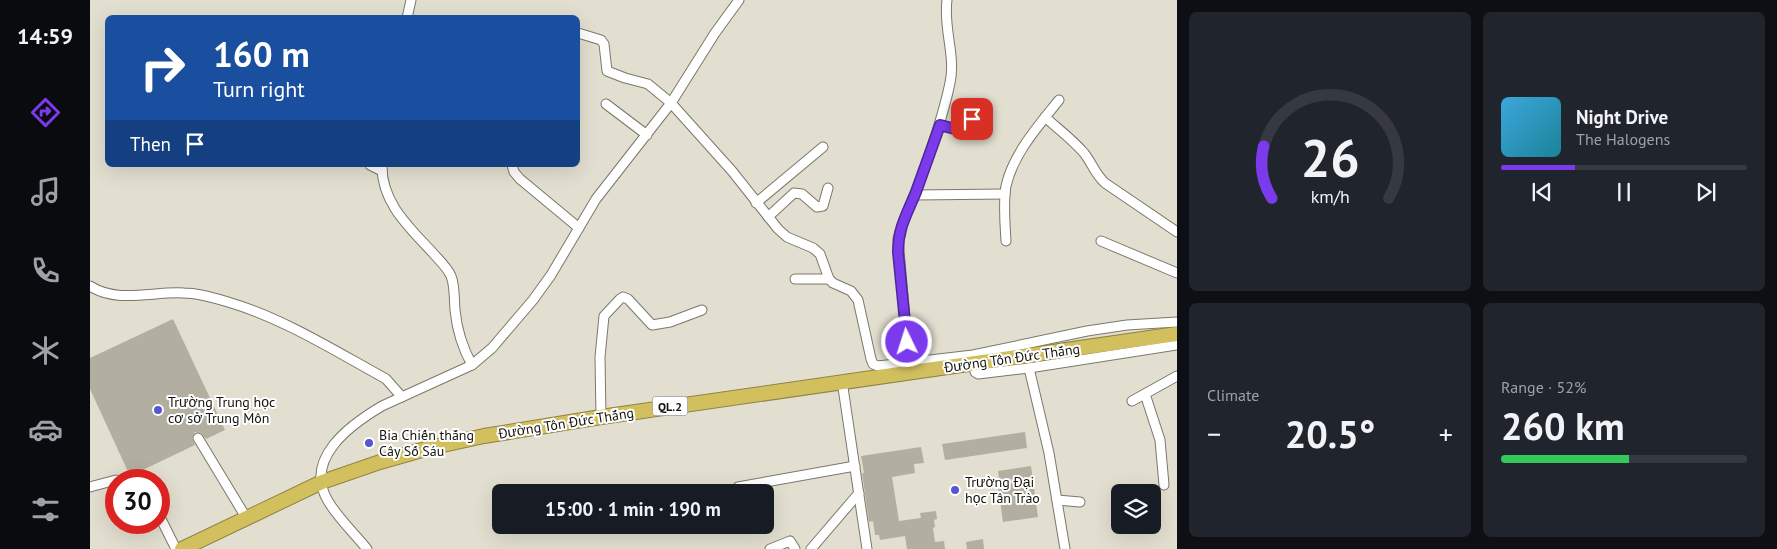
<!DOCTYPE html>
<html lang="en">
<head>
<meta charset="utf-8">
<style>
  :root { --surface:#171b24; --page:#20242c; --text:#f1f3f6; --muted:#9ea1a6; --line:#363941; --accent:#7c3aed }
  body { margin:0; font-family:"PT Sans",sans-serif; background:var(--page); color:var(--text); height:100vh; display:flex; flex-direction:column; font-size:19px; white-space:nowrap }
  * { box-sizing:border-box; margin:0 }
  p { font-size:16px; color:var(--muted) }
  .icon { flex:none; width:28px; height:28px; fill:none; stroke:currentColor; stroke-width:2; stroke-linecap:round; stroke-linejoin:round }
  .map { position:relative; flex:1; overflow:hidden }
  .panel { display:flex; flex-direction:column; gap:12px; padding:12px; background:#0d0f14; width:600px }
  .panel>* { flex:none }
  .hud { position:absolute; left:15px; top:15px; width:475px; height:152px; border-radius:8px; box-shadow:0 5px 20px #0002; background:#1a4fa0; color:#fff; overflow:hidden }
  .tools { position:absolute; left:1021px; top:484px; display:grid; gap:10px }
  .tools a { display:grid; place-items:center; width:50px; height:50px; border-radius:8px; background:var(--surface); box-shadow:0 5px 20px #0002; font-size:25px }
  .speed { position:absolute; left:15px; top:469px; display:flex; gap:10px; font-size:25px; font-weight:700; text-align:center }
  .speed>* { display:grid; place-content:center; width:65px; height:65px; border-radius:50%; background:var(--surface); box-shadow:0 5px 20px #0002; line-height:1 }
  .speed .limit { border:8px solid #d22; background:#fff; color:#111 }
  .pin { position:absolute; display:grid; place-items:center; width:42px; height:42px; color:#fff; margin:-21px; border-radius:10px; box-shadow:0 2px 8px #0006 }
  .me { position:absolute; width:55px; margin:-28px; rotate:356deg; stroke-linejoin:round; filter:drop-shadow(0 0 4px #0008) }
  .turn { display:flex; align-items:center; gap:18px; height:105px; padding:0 25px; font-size:22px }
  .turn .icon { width:65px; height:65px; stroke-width:2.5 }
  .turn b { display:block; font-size:35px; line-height:42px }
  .then { display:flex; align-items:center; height:48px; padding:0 25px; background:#0003; gap:10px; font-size:19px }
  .big { font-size:38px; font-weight:700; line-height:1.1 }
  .panel .widget { flex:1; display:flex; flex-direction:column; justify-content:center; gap:8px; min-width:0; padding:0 18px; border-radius:8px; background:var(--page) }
  .panel .dial { align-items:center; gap:0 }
  .dial svg { height:130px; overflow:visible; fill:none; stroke:var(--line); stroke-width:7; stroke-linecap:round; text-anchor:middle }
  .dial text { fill:var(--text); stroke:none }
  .song { display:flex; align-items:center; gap:15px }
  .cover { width:60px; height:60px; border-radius:8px; background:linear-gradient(135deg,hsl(200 70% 55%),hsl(190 70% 35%)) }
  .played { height:5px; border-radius:2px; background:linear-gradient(90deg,var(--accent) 30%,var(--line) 30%) }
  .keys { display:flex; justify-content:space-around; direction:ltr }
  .heat { display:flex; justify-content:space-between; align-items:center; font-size:28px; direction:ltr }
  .charge { height:8px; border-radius:4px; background:linear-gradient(90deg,#34c759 52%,var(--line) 0) }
  .panel .tiles { flex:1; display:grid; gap:12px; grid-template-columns:repeat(2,1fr) }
  .trip { position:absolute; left:402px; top:484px; width:282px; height:50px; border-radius:8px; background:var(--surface); box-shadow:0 5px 20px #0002; font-weight:700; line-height:50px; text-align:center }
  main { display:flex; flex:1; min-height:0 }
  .dock { display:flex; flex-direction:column; width:90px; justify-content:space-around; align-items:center; background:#090b0e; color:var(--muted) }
  .dock .icon { width:35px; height:35px }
  .dock .active { color:var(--accent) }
  .dock b { font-size:22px; color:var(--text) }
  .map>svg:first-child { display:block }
  .building { fill:#b2afa0 }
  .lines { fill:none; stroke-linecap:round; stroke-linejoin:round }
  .minor-casing { stroke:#7a786a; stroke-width:11 }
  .highway-casing { stroke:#908343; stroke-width:16 }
  .minor { stroke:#fff; stroke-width:9 }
  .highway { stroke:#d2c05f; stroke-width:14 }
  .route-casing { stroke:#51269a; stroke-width:12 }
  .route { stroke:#7c3aed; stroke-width:9 }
  .poi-dot { fill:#5856cd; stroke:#fff; stroke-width:2 }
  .labels { text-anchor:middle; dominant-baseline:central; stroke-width:4; stroke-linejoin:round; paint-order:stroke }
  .shield { fill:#fff; stroke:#5a5a56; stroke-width:1 }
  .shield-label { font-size:12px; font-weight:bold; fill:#14130e }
  .street-label { font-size:14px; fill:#14130e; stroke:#fff }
  .poi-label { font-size:14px; fill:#14130e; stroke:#fff; text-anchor:start }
</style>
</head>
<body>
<main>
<nav class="dock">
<b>14:59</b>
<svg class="icon active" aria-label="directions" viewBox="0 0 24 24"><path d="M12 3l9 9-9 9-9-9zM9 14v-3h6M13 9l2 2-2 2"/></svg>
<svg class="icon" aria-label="music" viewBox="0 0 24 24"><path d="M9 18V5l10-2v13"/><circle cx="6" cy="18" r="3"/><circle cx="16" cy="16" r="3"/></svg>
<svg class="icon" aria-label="phone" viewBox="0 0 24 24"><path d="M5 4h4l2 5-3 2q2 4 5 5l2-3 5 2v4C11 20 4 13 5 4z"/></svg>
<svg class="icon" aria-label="climate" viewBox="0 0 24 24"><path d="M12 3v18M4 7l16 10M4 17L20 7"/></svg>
<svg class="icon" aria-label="car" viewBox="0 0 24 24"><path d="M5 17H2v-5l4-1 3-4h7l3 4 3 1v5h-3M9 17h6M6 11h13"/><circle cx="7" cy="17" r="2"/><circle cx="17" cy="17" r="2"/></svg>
<svg class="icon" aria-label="filters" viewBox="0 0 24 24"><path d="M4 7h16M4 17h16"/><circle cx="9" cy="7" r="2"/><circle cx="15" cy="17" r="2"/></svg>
</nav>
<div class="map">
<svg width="1087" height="549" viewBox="0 0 1087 549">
  <rect width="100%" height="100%" fill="#e2dfd0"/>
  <g class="building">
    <path d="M83,319L135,430L116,439L111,433L105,432L102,438L105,445L40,476L0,389V358Z"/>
    <path d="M935,432L937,448L855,460L852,444Z"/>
    <path d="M831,447L834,463L824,464L825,473L802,477L809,521L831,518L830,513L846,511L847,519L844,520L845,527L843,528L845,542L854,541L855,549H817L815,536L790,540L789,535H785L783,521L779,522L772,473H774L771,456Z"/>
    <path d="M941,466L948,517L913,522L907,479H909L908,471Z"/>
    <path d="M893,539L894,549H877L876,542Z"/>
  </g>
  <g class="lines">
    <defs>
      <g id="minor">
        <path d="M317,18L321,0"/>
        <path d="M488,33L511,40L514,44L517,71L535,78L558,84L581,103L642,171L688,229L697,237L723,248L730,254L739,279L743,283L761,291L768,300L781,359L783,364L788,366L883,355L997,331L1037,325L1087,322"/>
        <path d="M516,104L557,135"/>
        <path d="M955,117C968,129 982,139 994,153C1002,163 1005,174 1015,183L1087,232"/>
        <path d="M850,125L866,129L874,128L891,106"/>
        <path d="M280,165L292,171"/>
        <path d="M292,165C291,202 319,227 342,252C349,260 357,267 361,276C365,286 364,299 365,310C367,331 372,347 382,365"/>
        <path d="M422,165L424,172L430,179L489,228"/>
        <path d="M825,195L915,194"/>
        <path d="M666,203L733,147"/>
        <path d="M678,217L704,193L712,194L727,207L733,206L738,188"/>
        <path d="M916,241C915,223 913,204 916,186C923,154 949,125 969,100"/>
        <path d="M1011,241L1087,273"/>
        <path d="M705,279H739"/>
        <path d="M0,286C28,304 63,291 94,293C108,293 125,298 138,302C192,318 240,348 289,375L296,379L312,397"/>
        <path d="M883,360L885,372L888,374L939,368L959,453L975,549"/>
        <path d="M817,363L816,330L808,239C812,222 819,208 825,193C839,157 852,121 860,83C866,56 853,28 857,0"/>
        <path d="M939,368L1087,345"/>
        <path d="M752,381L777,549"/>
        <path d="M1055,394L1070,440L1074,485"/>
        <path d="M1042,401L1087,376"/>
        <path d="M511,417L510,357L514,316L530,299L533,297L538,299L562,325L580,322L612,310"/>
        <path d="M108,438L157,519"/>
        <path d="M0,487L26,480"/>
        <path d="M648,487L765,466"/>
        <path d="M967,500L990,502"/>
        <path d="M69,515L86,549"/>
        <path d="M277,549C264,533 248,518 238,501C213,459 260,425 292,406L382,365L402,348L443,300L461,275L506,199L581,103L625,33L649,0"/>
        <path d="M680,549L700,541L705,549"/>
        <path d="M721,549L769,493"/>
      </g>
      <path id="highway" d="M92,549L232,482L290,462L339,448L394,436L511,417L1087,334"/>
    </defs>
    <use href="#minor" class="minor-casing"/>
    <use href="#highway" class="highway-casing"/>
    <use href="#minor" class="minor"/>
    <use href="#highway" class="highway"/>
  </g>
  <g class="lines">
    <defs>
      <path id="route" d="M817,342L808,252C808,228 817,214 826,192C834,170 842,147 850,125C865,129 871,133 882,119"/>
    </defs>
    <use href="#route" class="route-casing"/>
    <use href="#route" class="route"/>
  </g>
  <g class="poi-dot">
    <circle cx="68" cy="410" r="5"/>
    <circle cx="279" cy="443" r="5"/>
    <circle cx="865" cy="490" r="5"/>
  </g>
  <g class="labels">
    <rect class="shield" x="562.5" y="396.5" width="35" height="19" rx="4"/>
    <g class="shield-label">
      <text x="580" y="406">QL.2</text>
    </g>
    <g class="street-label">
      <text transform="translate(922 358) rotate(-8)">Đường Tôn Đức Thắng</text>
      <text transform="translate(476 423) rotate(-9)">Đường Tôn Đức Thắng</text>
    </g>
    <g class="poi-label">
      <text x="78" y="402">Trường Trung học<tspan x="78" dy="16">cơ sở Trung Môn</tspan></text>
      <text x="289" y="435">Bia Chiến thắng<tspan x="289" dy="16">Cây Số Sáu</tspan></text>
      <text x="875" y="482">Trường Đại<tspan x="875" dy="16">học Tân Trào</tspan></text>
    </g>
  </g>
</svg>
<div class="tools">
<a><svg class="icon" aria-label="layers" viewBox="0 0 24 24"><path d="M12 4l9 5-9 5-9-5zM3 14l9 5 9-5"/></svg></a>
</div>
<div class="speed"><div class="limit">30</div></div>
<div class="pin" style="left:882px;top:119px;background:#d93025"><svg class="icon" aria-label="arrive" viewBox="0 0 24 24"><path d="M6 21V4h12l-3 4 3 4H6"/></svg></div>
<svg class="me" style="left:817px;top:342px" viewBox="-20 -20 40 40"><circle r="17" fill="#7c3aed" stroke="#fff" stroke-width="3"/><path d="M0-11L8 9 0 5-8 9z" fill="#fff"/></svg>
<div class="trip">15:00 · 1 min · 190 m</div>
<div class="hud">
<div class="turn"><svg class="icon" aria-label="right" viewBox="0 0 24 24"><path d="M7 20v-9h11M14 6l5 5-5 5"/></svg><div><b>160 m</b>Turn right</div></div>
<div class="then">Then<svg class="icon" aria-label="arrive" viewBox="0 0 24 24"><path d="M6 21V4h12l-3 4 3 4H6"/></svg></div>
</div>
</div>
<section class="panel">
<div class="tiles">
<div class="widget dial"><svg viewBox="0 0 100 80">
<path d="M14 69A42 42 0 1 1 86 69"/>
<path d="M14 69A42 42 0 0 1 9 37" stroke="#7c3aed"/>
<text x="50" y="56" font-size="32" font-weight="700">26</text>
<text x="50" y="72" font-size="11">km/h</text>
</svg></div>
<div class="widget">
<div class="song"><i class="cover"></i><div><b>Night Drive</b><p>The Halogens</p></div></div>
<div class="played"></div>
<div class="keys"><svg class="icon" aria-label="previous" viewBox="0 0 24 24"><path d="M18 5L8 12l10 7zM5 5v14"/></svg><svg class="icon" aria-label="pause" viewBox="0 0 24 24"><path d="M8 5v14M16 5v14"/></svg><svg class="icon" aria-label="next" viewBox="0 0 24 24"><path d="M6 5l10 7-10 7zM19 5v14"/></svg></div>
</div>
<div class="widget"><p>Climate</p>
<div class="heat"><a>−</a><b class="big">20.5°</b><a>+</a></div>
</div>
<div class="widget"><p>Range · 52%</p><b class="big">260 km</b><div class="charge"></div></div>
</div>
</section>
</main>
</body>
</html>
